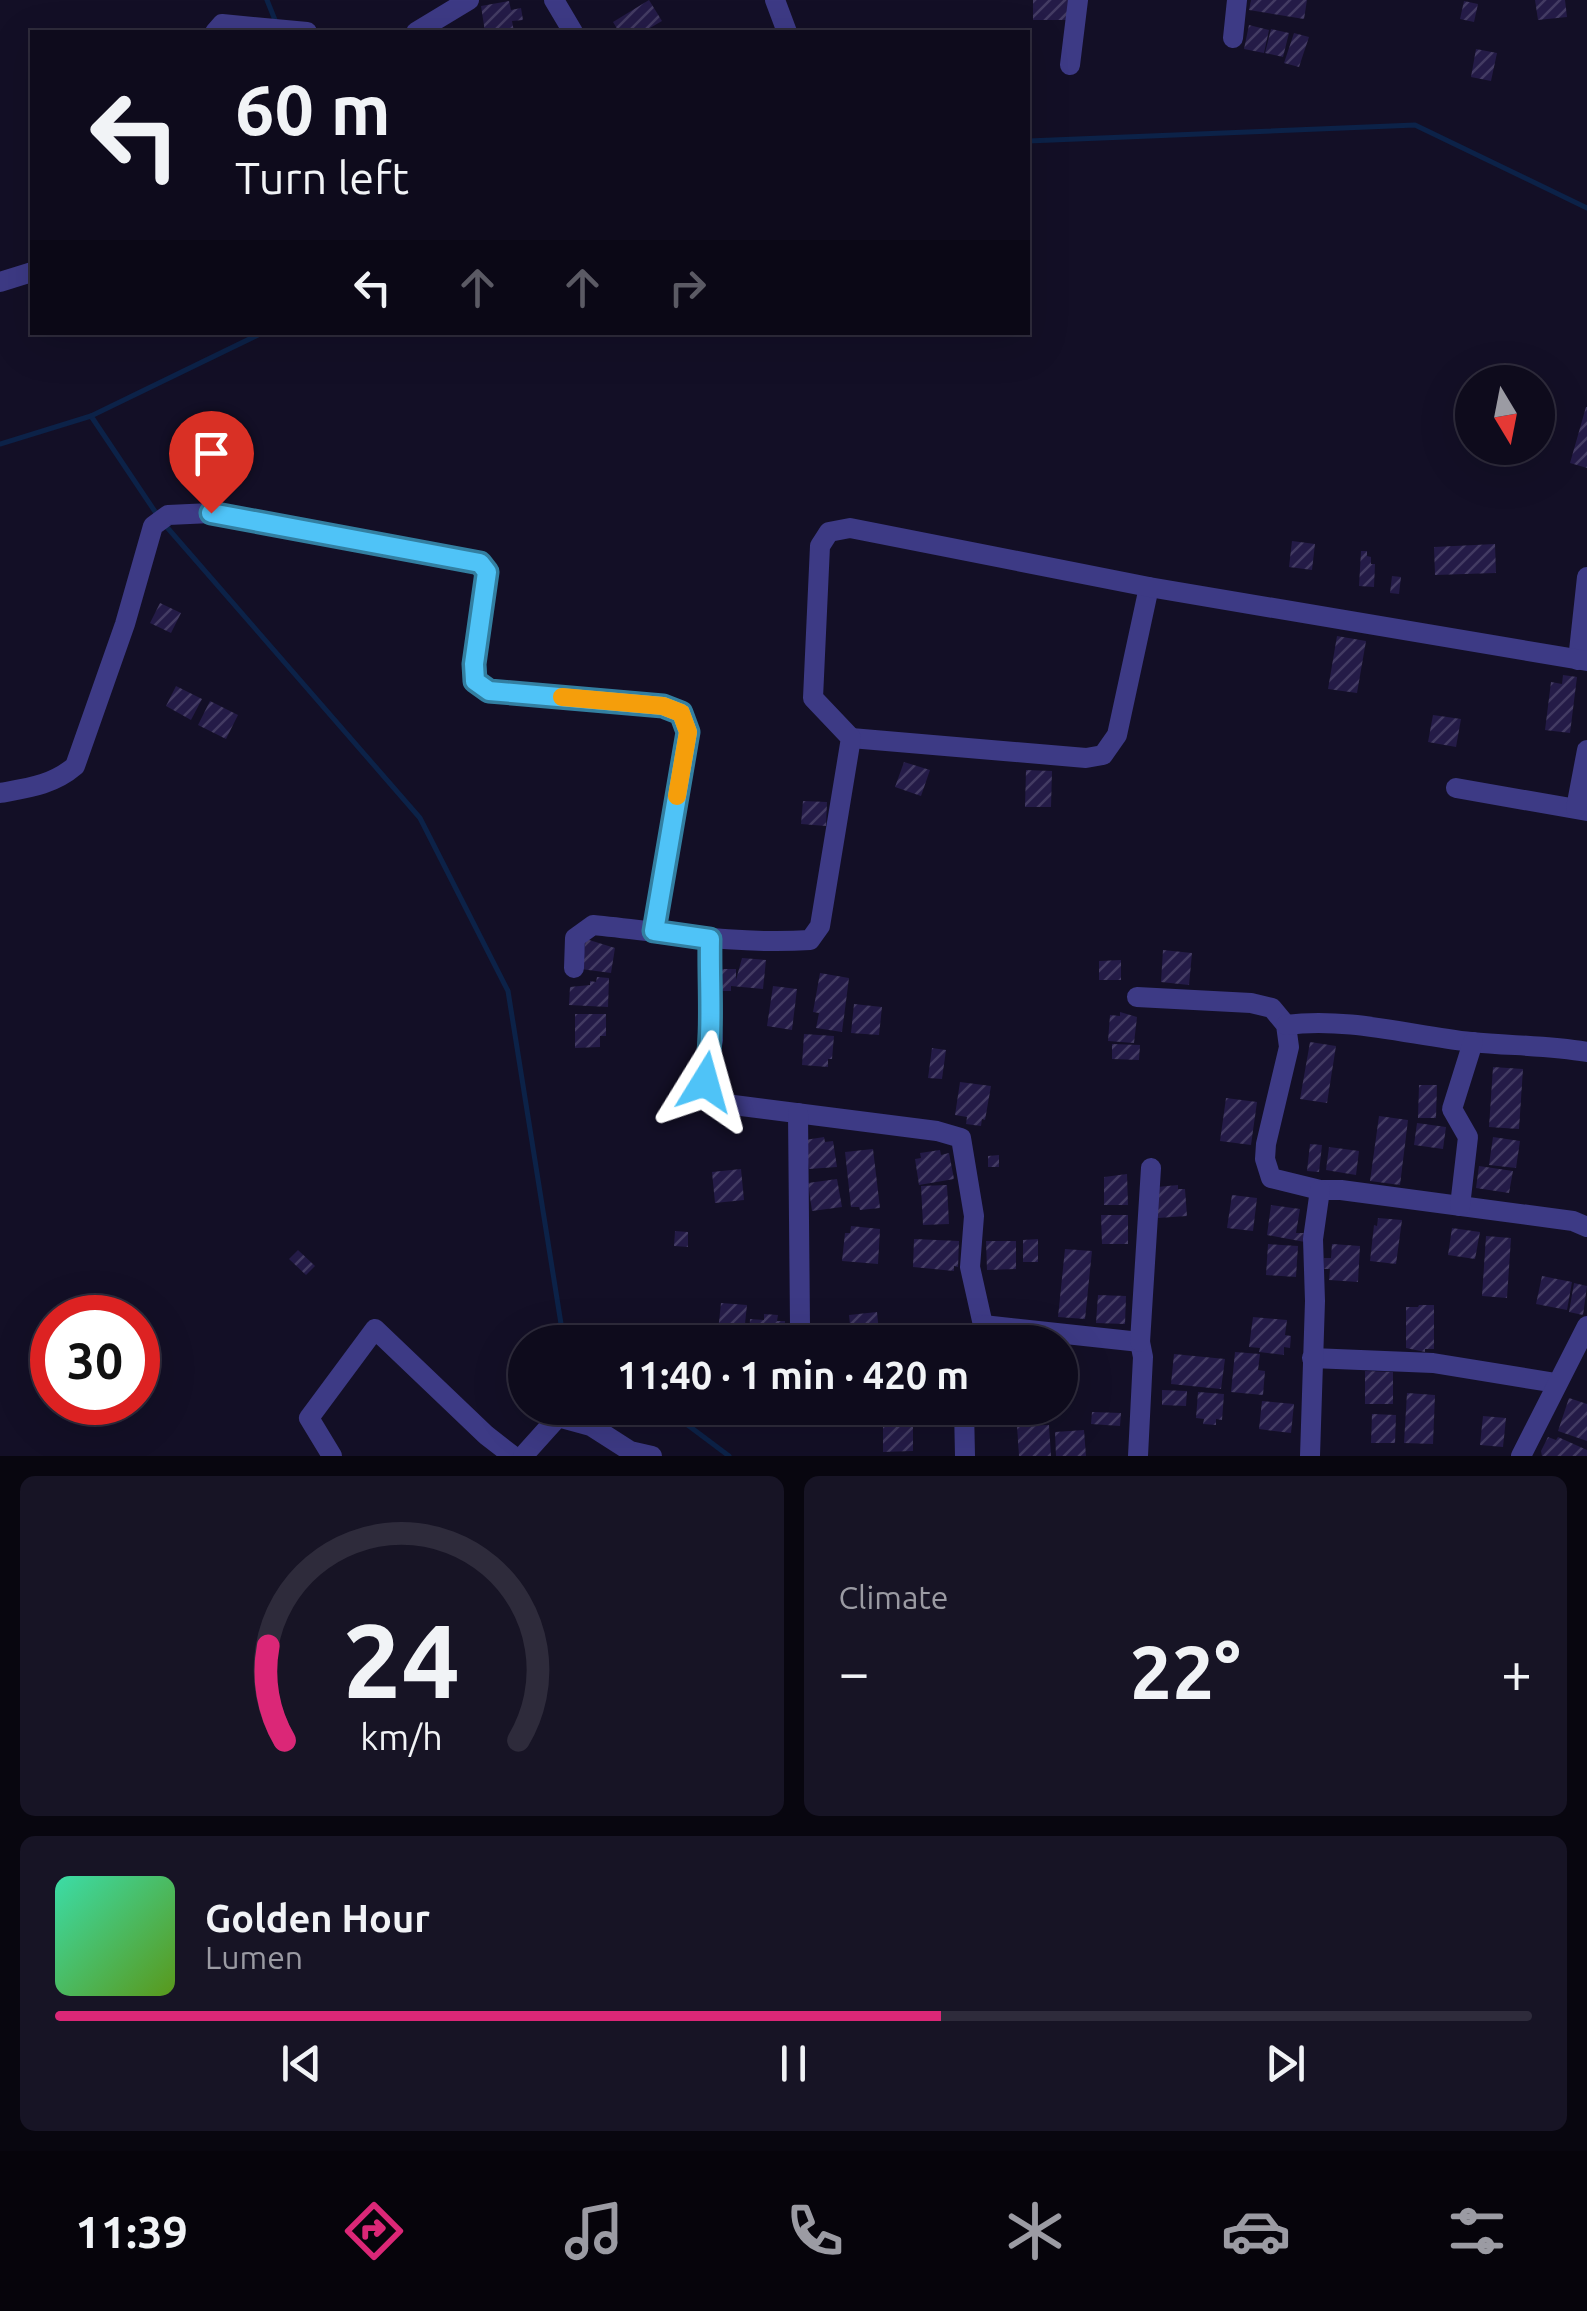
<!DOCTYPE html>
<html lang="en">
<head>
<meta charset="utf-8">
<style>
  :root { --surface:#0e0b1c; --page:#171425; --text:#f1f3f6; --muted:#9b9ba3; --line:#2e2b3b; --accent:#db2777 }
  body { margin:0; font-family:Ubuntu,sans-serif; background:var(--page); color:var(--text); height:100vh; display:flex; flex-direction:column; font-size:38px; white-space:nowrap }
  * { box-sizing:border-box; margin:0 }
  p { font-size:32px; color:var(--muted) }
  .icon { flex:none; width:55px; height:55px; fill:none; stroke:currentColor; stroke-width:2; stroke-linecap:round; stroke-linejoin:round }
  .map { position:relative; height:1456px; overflow:hidden }
  .panel { display:flex; flex-direction:column; gap:20px; padding:20px; background:#08060f; flex:1 }
  .panel>* { flex:none }
  .banner { position:absolute; left:30px; top:30px; width:1000px; height:305px; border-radius:0px; box-shadow:0 10px 40px #0002,0 0 0 2px var(--line); background:#0e0b1c; color:var(--text); overflow:hidden }
  .needle { width:65px; rotate:170deg }
  .fabs { position:absolute; left:1455px; top:365px; display:grid; gap:20px }
  .fabs a { display:grid; place-items:center; width:100px; height:100px; border-radius:50%; background:var(--surface); box-shadow:0 10px 40px #0002,0 0 0 2px var(--line); font-size:50px }
  .speed { position:absolute; left:30px; top:1295px; display:flex; gap:20px; font-size:50px; font-weight:700; text-align:center }
  .speed>* { display:grid; place-content:center; width:130px; height:130px; border-radius:50%; background:var(--surface); box-shadow:0 10px 40px #0002,0 0 0 2px var(--line); line-height:1 }
  .speed .limit { border:15px solid #d22; background:#fff; color:#111 }
  .pin { position:absolute; display:grid; place-items:center; width:85px; height:85px; color:#fff; margin:-102px -42px; border-radius:50% 50% 50% 0; rotate:-45deg; box-shadow:0 0 10px #0007 }
  .pin .icon { rotate:45deg }
  .me { position:absolute; width:110px; margin:-55px; rotate:8deg; stroke-linejoin:round; filter:drop-shadow(0 0 8px #0008) }
  .turn { display:flex; align-items:center; gap:35px; height:210px; padding:0 40px; font-size:45px }
  .turn .icon { width:130px; height:130px; stroke-width:2.5 }
  .turn b { display:block; font-size:70px; line-height:85px }
  .lanes { display:flex; align-items:center; height:95px; padding:0 40px; background:#0003; justify-content:center; gap:50px; direction:ltr }
  .lanes .off { opacity:.35 }
  .big { font-size:75px; font-weight:700; line-height:1.1 }
  .panel .card { flex:1; display:flex; flex-direction:column; justify-content:center; gap:15px; min-width:0; padding:0 35px; border-radius:15px; background:var(--page) }
  .panel .dial { align-items:center; gap:0 }
  .dial svg { height:260px; overflow:visible; fill:none; stroke:var(--line); stroke-width:7; stroke-linecap:round; text-anchor:middle }
  .dial text { fill:var(--text); stroke:none }
  .song { display:flex; align-items:center; gap:30px }
  .cover { width:120px; height:120px; border-radius:15px; background:linear-gradient(135deg,hsl(160 70% 55%),hsl(90 70% 35%)) }
  .played { height:10px; border-radius:5px; background:linear-gradient(90deg,var(--accent) 60%,var(--line) 60%) }
  .keys { display:flex; justify-content:space-around; direction:ltr }
  .heat { display:flex; justify-content:space-between; align-items:center; font-size:55px; direction:ltr }
  .panel .tiles { flex:1; display:grid; gap:20px; grid-template-columns:1fr 1fr }
  .card:last-child { grid-column:span 2 }
  .trip { position:absolute; left:508px; top:1325px; width:570px; height:100px; border-radius:50px; background:var(--surface); box-shadow:0 10px 40px #0002,0 0 0 2px var(--line); font-weight:700; line-height:100px; text-align:center }
  .menu { display:flex; height:160px; justify-content:space-around; align-items:center; background:#06040b; color:var(--muted) }
  .menu .icon { width:70px; height:70px }
  .menu .selected { color:var(--accent) }
  .menu b { font-size:45px; color:var(--text) }
  .map>svg:first-child { display:block }
  .lines { fill:none; stroke-linecap:round; stroke-linejoin:round }
  .stream { stroke:#0c2248; stroke-width:5 }
  .building { fill:url(#building-hatch) }
  .minor { stroke:#3d3a85; stroke-width:20 }
  .route-casing { stroke:#337fa1; stroke-width:25 }
  .route { stroke:#4fc3f7; stroke-width:18 }
  .slow { stroke:#f59e0b; stroke-width:18 }
</style>
</head>
<body>
<div class="map">
<svg width="1587" height="1456" viewBox="0 0 1587 1456">
  <defs>
    <pattern id="building-hatch" width="6" height="6" patternUnits="userSpaceOnUse" patternTransform="scale(2.5)"><rect width="6" height="6" fill="#241b47"/><path d="M-1 1l2-2M0 6l6-6M5 7l2-2" fill="none" stroke="#433b63"/></pattern>
  </defs>
  <rect width="100%" height="100%" fill="#130f26"/>
  <g class="lines">
    <g class="stream">
      <path d="M267,0L277,25"/>
      <path d="M1028,141L1415,125L1587,208"/>
      <path d="M91,416L158,516"/>
      <path d="M0,444L91,416L264,332"/>
      <path d="M165,525L420,818L508,991L562,1330L578,1342"/>
      <path d="M665,1408L729,1456"/>
    </g>
  </g>
  <g class="building">
    <path d="M649,0L662,21L643,32H619L613,22Z"/>
    <rect x="1033" y="0" width="35" height="20"/>
    <path d="M1251,0H1307L1304,19L1249,10Z"/>
    <path d="M1535,0H1565L1567,17L1538,20Z"/>
    <path d="M509,1L511,10L521,8L523,20L512,21L514,32H485L481,6Z"/>
    <path d="M1464,1L1478,4L1474,22L1460,19Z"/>
    <path d="M1249,25L1269,30L1264,53L1244,49Z"/>
    <path d="M1271,29L1289,33L1283,57L1265,53Z"/>
    <path d="M1294,33L1309,37L1299,67L1284,63Z"/>
    <path d="M1476,49L1497,53L1491,81L1471,77Z"/>
    <path d="M1586,407H1587V468L1570,463Z"/>
    <path d="M1292,541L1315,544L1312,570L1289,567Z"/>
    <path d="M1495,544L1496,573L1435,575L1434,547Z"/>
    <path d="M1361,551H1367V556L1371,557V564H1375L1374,587L1359,586Z"/>
    <path d="M1392,576L1401,577L1399,594L1390,593Z"/>
    <path d="M160,603L181,613L171,633L150,623Z"/>
    <path d="M1337,636L1366,641L1357,693L1328,689Z"/>
    <path d="M1563,675L1577,677L1570,733L1545,730L1551,682L1562,684Z"/>
    <path d="M176,686L202,699L191,720L166,706Z"/>
    <path d="M210,701L238,715L226,739L198,725Z"/>
    <path d="M1433,715L1461,719L1456,747L1428,742Z"/>
    <path d="M904,762L930,770L921,796L895,787Z"/>
    <path d="M1026,770L1052,771L1051,807H1025Z"/>
    <path d="M803,801L827,802L826,826L801,824Z"/>
    <path d="M586,939L615,948L611,973L581,969Z"/>
    <path d="M1163,950L1192,953L1189,985L1161,982Z"/>
    <path d="M742,958L766,960L763,989L731,986V991H720V969H736V980Z"/>
    <path d="M1121,960V980H1099V961Z"/>
    <path d="M820,973L849,978L842,1032L816,1028L819,1013L813,1012Z"/>
    <path d="M597,977L609,978L608,1007L569,1005L570,987L590,985V981L596,982Z"/>
    <path d="M773,986L797,989L792,1030L767,1026Z"/>
    <path d="M854,1004L882,1007L879,1035L851,1033Z"/>
    <path d="M1120,1012L1137,1017L1134,1043L1108,1041L1110,1015L1120,1016Z"/>
    <path d="M575,1014H606V1036H600V1047L575,1048Z"/>
    <path d="M804,1034L834,1036L832,1059H828V1067L802,1065Z"/>
    <path d="M1310,1042L1336,1046L1327,1103L1300,1099Z"/>
    <path d="M1112,1044L1140,1045L1139,1060L1112,1059Z"/>
    <path d="M932,1048L946,1050L942,1079L928,1078Z"/>
    <path d="M1493,1067L1523,1069L1519,1129L1489,1127Z"/>
    <path d="M960,1082L991,1086L985,1120L982,1119L981,1126L966,1124L967,1117L955,1115Z"/>
    <path d="M1419,1085H1437L1436,1118H1418Z"/>
    <path d="M1226,1098L1257,1102L1251,1145L1220,1141Z"/>
    <path d="M1379,1116L1408,1120L1400,1185L1370,1181Z"/>
    <path d="M1417,1123L1446,1127L1443,1149L1414,1145Z"/>
    <path d="M824,1137L825,1142L833,1141L837,1167L809,1169L805,1140Z"/>
    <path d="M1493,1137L1520,1141L1516,1168L1489,1165Z"/>
    <path d="M1310,1144L1322,1145L1319,1172L1307,1171Z"/>
    <path d="M1329,1147L1359,1151L1356,1175L1326,1170Z"/>
    <path d="M873,1149L880,1208L860,1210L859,1207H851L845,1152Z"/>
    <path d="M940,1150L941,1155L949,1153L954,1179L919,1185L915,1159L921,1158L920,1153Z"/>
    <path d="M999,1155V1167H988V1156Z"/>
    <path d="M1479,1166L1513,1171L1509,1193L1476,1188Z"/>
    <path d="M741,1169L744,1200L715,1203L712,1172Z"/>
    <path d="M1127,1174L1128,1205H1104V1177Z"/>
    <path d="M837,1179L842,1207L812,1211L808,1183Z"/>
    <path d="M947,1185L949,1224L923,1225L921,1186Z"/>
    <path d="M1178,1185V1189H1185L1187,1216L1158,1218L1157,1187Z"/>
    <path d="M1232,1195L1257,1198L1253,1231L1227,1228Z"/>
    <path d="M1271,1205L1300,1209L1296,1233H1305V1242L1267,1235Z"/>
    <path d="M1101,1215H1128V1244H1102Z"/>
    <path d="M1378,1218L1402,1220L1396,1264L1370,1261L1374,1225L1377,1226Z"/>
    <path d="M851,1226L880,1229L878,1264L842,1261L845,1233H850Z"/>
    <path d="M1452,1228L1480,1232L1475,1259L1448,1255Z"/>
    <path d="M675,1231L688,1232V1247L674,1246Z"/>
    <path d="M1486,1236L1511,1238L1507,1298L1482,1296Z"/>
    <path d="M914,1239L959,1241L958,1267L954,1266V1271L913,1267Z"/>
    <path d="M1038,1239V1262H1023V1240Z"/>
    <path d="M986,1241H1016V1269L987,1270Z"/>
    <path d="M1268,1244L1298,1246L1296,1277L1266,1275Z"/>
    <path d="M1332,1244L1360,1246L1358,1282L1329,1280L1330,1269H1324V1258H1331Z"/>
    <path d="M1065,1249L1092,1251L1085,1319L1058,1317Z"/>
    <path d="M298,1250L315,1266L306,1275L289,1259Z"/>
    <path d="M1542,1276L1572,1282L1567,1310L1536,1304Z"/>
    <path d="M1574,1283L1587,1286L1583,1315L1569,1312Z"/>
    <path d="M1098,1295L1126,1296L1125,1324L1096,1323Z"/>
    <path d="M721,1303L747,1305L743,1342L717,1341Z"/>
    <path d="M1419,1305H1434V1349H1425V1352L1406,1348V1307H1418Z"/>
    <path d="M877,1312L880,1342H852L846,1325H850L849,1315Z"/>
    <path d="M764,1314L778,1315L777,1321H785L784,1342H749L750,1319L764,1320Z"/>
    <path d="M1253,1317L1287,1320L1285,1335L1291,1336L1290,1348L1284,1347V1355L1259,1352L1260,1348L1249,1347Z"/>
    <path d="M1235,1352L1260,1354L1258,1370L1265,1371L1263,1395L1231,1392Z"/>
    <path d="M1174,1354L1225,1359L1221,1389L1171,1384Z"/>
    <path d="M1365,1371L1393,1372V1404H1365Z"/>
    <path d="M1162,1390L1187,1391L1186,1406L1162,1405Z"/>
    <path d="M1198,1392L1224,1394L1222,1420L1216,1419V1425L1203,1424L1204,1419L1196,1418Z"/>
    <path d="M1407,1393L1435,1395L1433,1444L1404,1443Z"/>
    <path d="M1569,1398L1587,1404V1441L1558,1431Z"/>
    <path d="M1262,1401L1294,1404L1291,1433L1259,1429Z"/>
    <path d="M1092,1412L1121,1413L1120,1426L1091,1424Z"/>
    <path d="M1372,1414L1396,1415L1395,1443H1371Z"/>
    <path d="M1483,1416L1506,1418L1503,1447L1480,1445Z"/>
    <path d="M883,1418H913V1451L883,1452Z"/>
    <path d="M1049,1425L1051,1456H1019L1017,1426Z"/>
    <path d="M1084,1430L1086,1456H1056L1055,1432Z"/>
    <path d="M1548,1437L1556,1440L1558,1437L1587,1450V1456H1542L1541,1451Z"/>
  </g>
  <g class="lines">
    <g class="minor">
      <path d="M554,0L573,32"/>
      <path d="M775,0L787,32"/>
      <path d="M215,32L222,24L307,32"/>
      <path d="M416,32L469,0"/>
      <path d="M1233,38L1237,0"/>
      <path d="M1070,65L1078,0"/>
      <path d="M0,282L32,272"/>
      <path d="M1578,660L1587,577"/>
      <path d="M851,738L1086,758L1103,755L1117,735L1149,587"/>
      <path d="M1456,788L1587,811"/>
      <path d="M0,793C28,788 53,785 75,766L125,624L153,526L168,515L211,513L464,560L480,563L487,572L474,664L475,681L489,691L663,706L681,713L688,732L654,931"/>
      <path d="M1576,808L1587,750"/>
      <path d="M710,939L709,989L713,1040L705,1082L718,1103L937,1131L961,1138L974,1216L970,1267L983,1325L974,1342"/>
      <path d="M574,968L575,938L593,925C665,932 737,945 810,940L820,926L851,738L813,698L820,546L829,532L850,528L1149,587L1587,661"/>
      <path d="M1137,997L1251,1003L1272,1008L1286,1025L1289,1047L1266,1144L1265,1159L1271,1178L1320,1190H1341L1573,1221L1587,1227"/>
      <path d="M1286,1025C1348,1017 1409,1035 1471,1042C1510,1046 1548,1045 1587,1052"/>
      <path d="M798,1113L800,1326L807,1342"/>
      <path d="M1460,1206L1468,1137L1452,1109L1473,1042"/>
      <path d="M983,1325L1140,1342L1143,1357L1138,1456"/>
      <path d="M1140,1342L1151,1168"/>
      <path d="M1312,1358L1433,1363L1556,1383"/>
      <path d="M964,1408L965,1456"/>
      <path d="M332,1456L309,1418L375,1329L486,1435L513,1456"/>
      <path d="M523,1456L558,1417L591,1426L630,1451L652,1456"/>
      <path d="M1310,1456L1315,1301L1313,1239L1320,1190"/>
      <path d="M1521,1456L1587,1326"/>
    </g>
  </g>
  <g class="lines">
    <defs>
      <path id="route" d="M211,513L480,563L487,572L474,664L475,681L489,691L663,706L681,713L688,732L654,931L710,939C709,988 714,1034 705,1082"/>
    </defs>
    <use href="#route" class="route-casing"/>
    <use href="#route" class="route"/>
    <path class="slow" d="M562,697L663,706L681,713L688,732L677,796"/>
  </g>
</svg>
<div class="fabs">
<a><svg class="needle" viewBox="-14 -14 28 28"><path d="M0-13l5 13h-10z" fill="#e53935"/><path d="M0 13l5-13h-10z" fill="#9b9ba3"/></svg></a>
</div>
<div class="speed"><div class="limit">30</div></div>
<div class="pin" style="left:211px;top:513px;background:#d93025"><svg class="icon" aria-label="arrive" viewBox="0 0 24 24"><path d="M6 21V4h12l-3 4 3 4H6"/></svg></div>
<svg class="me" style="left:705px;top:1082px" viewBox="-20 -20 40 40"><path d="M0-17L14 15 0 8-14 15z" fill="#4fc3f7" stroke="#fff" stroke-width="4"/></svg>
<div class="trip">11:40 · 1 min · 420 m</div>
<div class="banner">
<div class="turn"><svg class="icon" aria-label="left" viewBox="0 0 24 24"><path d="M17 20v-9H6M10 6l-5 5 5 5"/></svg><div><b>60 m</b>Turn left</div></div>
<div class="lanes"><svg class="icon" aria-label="left" viewBox="0 0 24 24"><path d="M17 20v-9H6M10 6l-5 5 5 5"/></svg><svg class="icon off" aria-label="ahead" viewBox="0 0 24 24"><path d="M12 20V5M6 11l6-6 6 6"/></svg><svg class="icon off" aria-label="ahead" viewBox="0 0 24 24"><path d="M12 20V5M6 11l6-6 6 6"/></svg><svg class="icon off" aria-label="right" viewBox="0 0 24 24"><path d="M7 20v-9h11M14 6l5 5-5 5"/></svg></div>
</div>
</div>
<section class="panel">
<div class="tiles">
<div class="card dial"><svg viewBox="0 0 100 80">
<path d="M14 69A42 42 0 1 1 86 69"/>
<path d="M14 69A42 42 0 0 1 9 40" stroke="#db2777"/>
<text x="50" y="56" font-size="32" font-weight="700">24</text>
<text x="50" y="72" font-size="11">km/h</text>
</svg></div>
<div class="card"><p>Climate</p>
<div class="heat"><a>−</a><b class="big">22°</b><a>+</a></div>
</div>
<div class="card">
<div class="song"><i class="cover"></i><div><b>Golden Hour</b><p>Lumen</p></div></div>
<div class="played"></div>
<div class="keys"><svg class="icon" aria-label="previous" viewBox="0 0 24 24"><path d="M18 5L8 12l10 7zM5 5v14"/></svg><svg class="icon" aria-label="pause" viewBox="0 0 24 24"><path d="M8 5v14M16 5v14"/></svg><svg class="icon" aria-label="next" viewBox="0 0 24 24"><path d="M6 5l10 7-10 7zM19 5v14"/></svg></div>
</div>
</div>
</section>
<nav class="menu">
<b>11:39</b>
<svg class="icon selected" aria-label="directions" viewBox="0 0 24 24"><path d="M12 3l9 9-9 9-9-9zM9 14v-3h6M13 9l2 2-2 2"/></svg>
<svg class="icon" aria-label="music" viewBox="0 0 24 24"><path d="M9 18V5l10-2v13"/><circle cx="6" cy="18" r="3"/><circle cx="16" cy="16" r="3"/></svg>
<svg class="icon" aria-label="phone" viewBox="0 0 24 24"><path d="M5 4h4l2 5-3 2q2 4 5 5l2-3 5 2v4C11 20 4 13 5 4z"/></svg>
<svg class="icon" aria-label="climate" viewBox="0 0 24 24"><path d="M12 3v18M4 7l16 10M4 17L20 7"/></svg>
<svg class="icon" aria-label="car" viewBox="0 0 24 24"><path d="M5 17H2v-5l4-1 3-4h7l3 4 3 1v5h-3M9 17h6M6 11h13"/><circle cx="7" cy="17" r="2"/><circle cx="17" cy="17" r="2"/></svg>
<svg class="icon" aria-label="filters" viewBox="0 0 24 24"><path d="M4 7h16M4 17h16"/><circle cx="9" cy="7" r="2"/><circle cx="15" cy="17" r="2"/></svg>
</nav>
</body>
</html>
